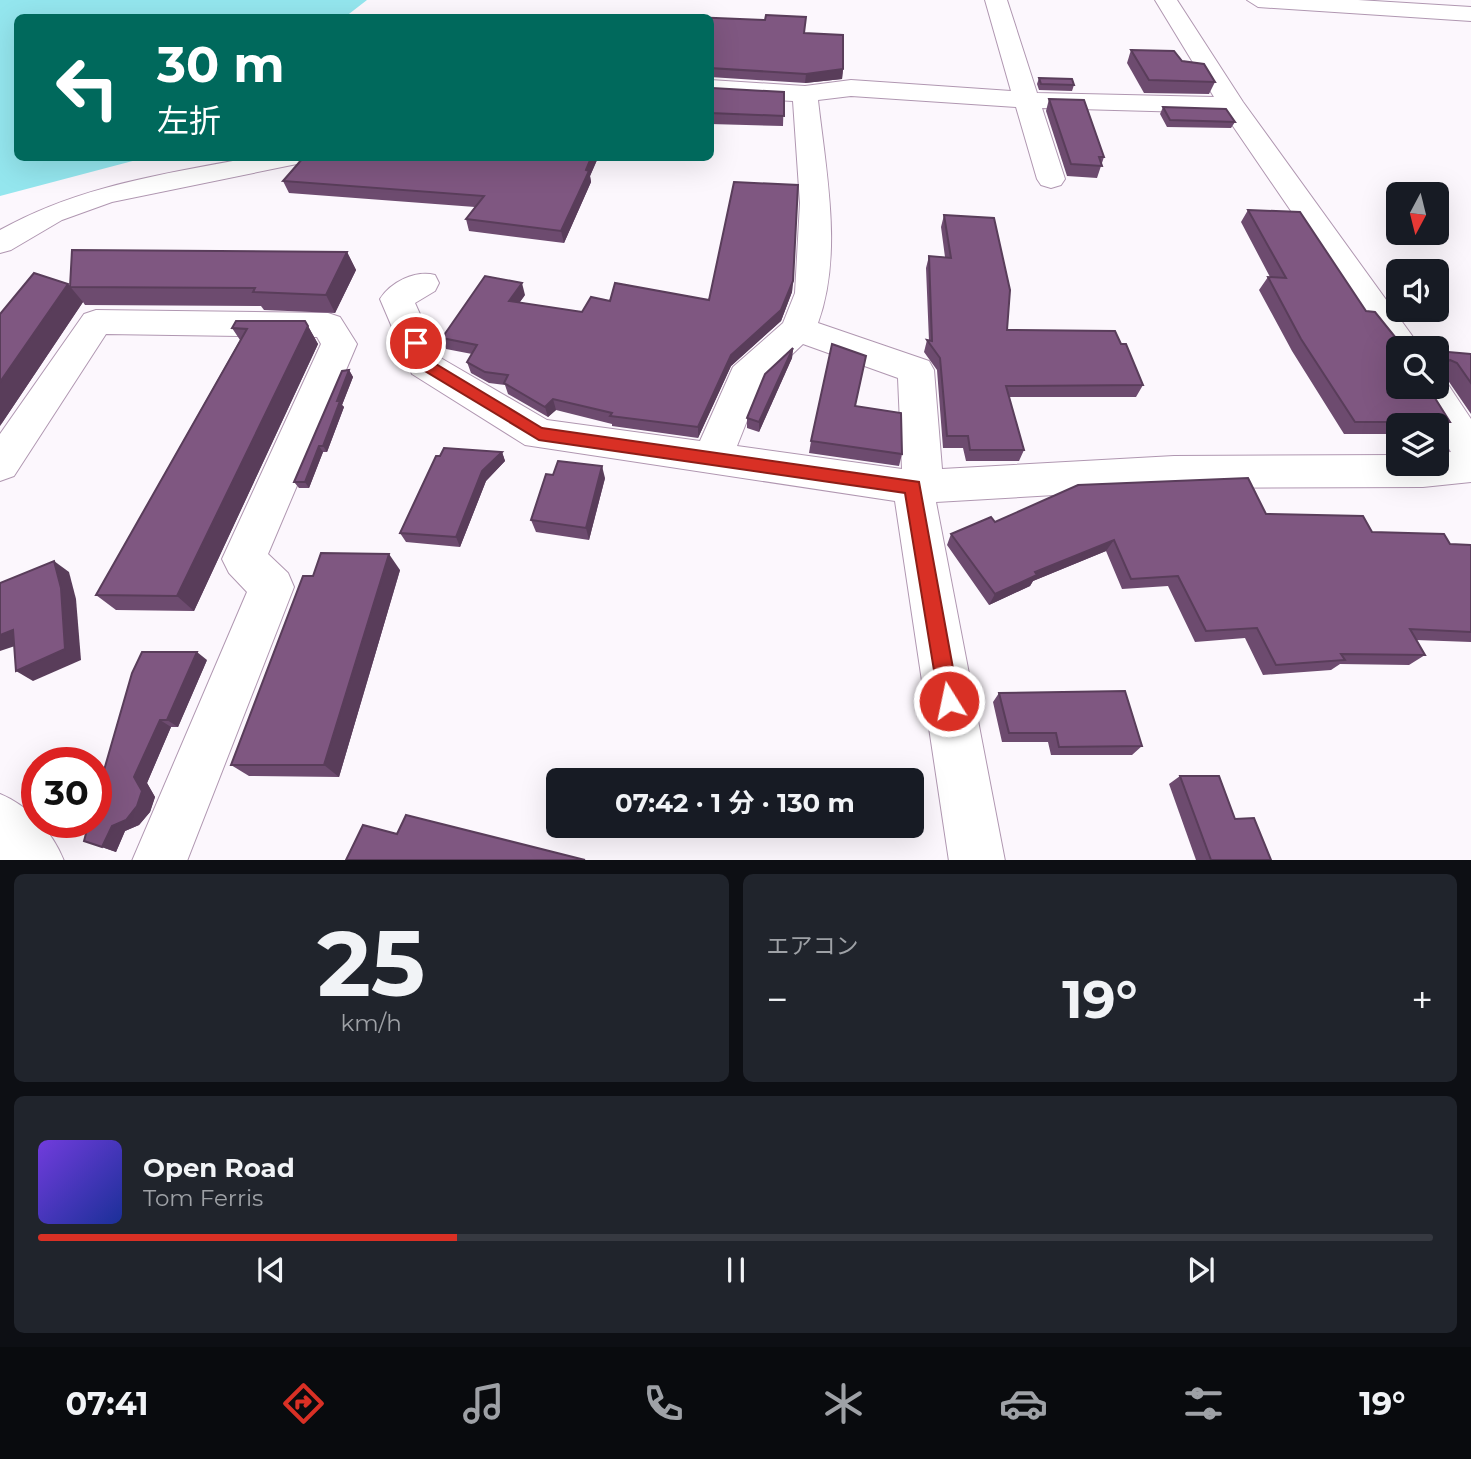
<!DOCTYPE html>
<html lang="ja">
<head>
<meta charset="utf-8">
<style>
  :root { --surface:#171b24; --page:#20242c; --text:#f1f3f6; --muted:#9ea1a6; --line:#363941; --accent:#d93025 }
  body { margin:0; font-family:Montserrat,"Noto Sans JP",sans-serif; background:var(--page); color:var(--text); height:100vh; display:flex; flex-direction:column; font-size:26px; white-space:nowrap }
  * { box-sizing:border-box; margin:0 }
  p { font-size:23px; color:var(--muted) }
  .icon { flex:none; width:38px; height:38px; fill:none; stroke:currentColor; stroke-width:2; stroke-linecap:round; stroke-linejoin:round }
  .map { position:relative; height:860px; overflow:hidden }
  .details { display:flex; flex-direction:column; gap:14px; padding:14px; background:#0d0f14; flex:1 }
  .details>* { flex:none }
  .banner { position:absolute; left:14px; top:14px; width:700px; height:147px; border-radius:10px; box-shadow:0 7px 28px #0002; background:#00695c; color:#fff; overflow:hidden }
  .needle { width:46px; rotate:187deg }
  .buttons { position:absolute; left:1386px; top:182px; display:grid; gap:14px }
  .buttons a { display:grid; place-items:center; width:63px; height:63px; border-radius:10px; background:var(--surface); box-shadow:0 7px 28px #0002; font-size:35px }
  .speed { position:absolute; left:21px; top:747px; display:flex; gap:14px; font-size:35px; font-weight:700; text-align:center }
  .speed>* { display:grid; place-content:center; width:91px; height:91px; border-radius:50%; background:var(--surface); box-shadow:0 7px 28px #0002; line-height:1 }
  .speed .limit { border:10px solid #d22; background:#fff; color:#111 }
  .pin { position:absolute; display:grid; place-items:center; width:60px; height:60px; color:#fff; margin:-30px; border:4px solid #fff; border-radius:50%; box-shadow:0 2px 7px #0007 }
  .me { position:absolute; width:77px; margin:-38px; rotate:350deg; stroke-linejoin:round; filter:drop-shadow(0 0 5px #0008) }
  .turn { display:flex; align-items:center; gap:24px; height:147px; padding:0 28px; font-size:32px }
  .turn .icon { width:91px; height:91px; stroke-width:2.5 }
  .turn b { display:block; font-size:49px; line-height:60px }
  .big { font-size:52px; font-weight:700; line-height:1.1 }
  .details .widget { flex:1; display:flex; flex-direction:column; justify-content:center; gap:10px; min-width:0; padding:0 24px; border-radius:10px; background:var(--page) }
  .details .dial { align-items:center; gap:0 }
  .dial b { font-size:91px; line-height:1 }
  .song { display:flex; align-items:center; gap:21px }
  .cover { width:84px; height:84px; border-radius:10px; background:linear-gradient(135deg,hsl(260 70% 55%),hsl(230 70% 35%)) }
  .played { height:7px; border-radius:4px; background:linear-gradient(90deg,var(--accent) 30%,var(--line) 30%) }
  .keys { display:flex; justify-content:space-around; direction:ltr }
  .heat { display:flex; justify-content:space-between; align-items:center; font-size:38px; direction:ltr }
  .details .tiles { flex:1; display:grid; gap:14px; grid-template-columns:1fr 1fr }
  .widget:last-child { grid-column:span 2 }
  .trip { position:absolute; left:546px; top:768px; width:378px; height:70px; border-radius:10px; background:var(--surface); box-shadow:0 7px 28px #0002; font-weight:700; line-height:70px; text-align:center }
  .dock { display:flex; height:112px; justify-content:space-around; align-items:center; background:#090b0e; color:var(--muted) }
  .dock .icon { width:49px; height:49px }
  .dock .current { color:var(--accent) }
  .dock b { font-size:32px; color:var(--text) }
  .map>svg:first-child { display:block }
  .water { fill:#94e6ee }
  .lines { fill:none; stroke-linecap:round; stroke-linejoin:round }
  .minor-casing { stroke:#b097b1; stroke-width:2 }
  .minor { fill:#fff; fill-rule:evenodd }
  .wall { fill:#6d4b6f }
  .shaded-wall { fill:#593d5a }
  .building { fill:#7f5781; stroke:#593d5a; stroke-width:2 }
  .route { fill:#d93025; stroke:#8d1f18; stroke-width:2 }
</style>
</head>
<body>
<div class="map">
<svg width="1471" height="861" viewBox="0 0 1471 861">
  <rect width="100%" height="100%" fill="#fcf7fd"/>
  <path class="water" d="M0,0H367L345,17L18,18V158H144L0,196Z"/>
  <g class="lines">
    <defs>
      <g id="minor">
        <path d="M985,0H1007L1037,93L1214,97L1155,0H1177L1243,102L1421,348H1398V359L1391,357L1224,113L1042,108L1065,179L1061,185L1051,188L1041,185L1037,179L1016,107L851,96L818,100C826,172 843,254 818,323L929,361L934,370L942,469L1174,456L1398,455V464H1437V453L1451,452L1412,387H1437V375L1443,377L1471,419V482L1423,487L1174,488L936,502L1005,861H949L895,501L525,445L412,374L380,299C391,282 415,270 435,275L439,283L435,291L415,303L439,357L547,420L700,441L733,367L783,323L795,293L800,203L793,101L710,96V80L805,86L851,80L1011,91ZM803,344L898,378L902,469L737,446L762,383Z"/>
        <path d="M1247,0H1358L1471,7V21L1258,7Z"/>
        <path d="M248,158H301L297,164L287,166L112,202L62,220L11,250L0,253V230C79,186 160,175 248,158Z"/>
        <path d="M96,310L328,313L340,317L357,344L268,554L288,573L294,587L187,861H132L247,592L229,573L222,559L321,344L317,337L106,334L14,476L0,481V434L84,314Z"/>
        <path d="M0,794C29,806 52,831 64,861H0Z"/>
      </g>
    </defs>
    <use href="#minor" class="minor-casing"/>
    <use href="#minor" class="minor"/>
  </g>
  <g class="wall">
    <path d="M710,18L804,33L843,69L842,79L805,83L710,77Z"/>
    <path d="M1131,50L1182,61L1215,82L1209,94L1144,93L1127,63Z"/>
    <path d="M1039,78L1074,85L1072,91L1039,90L1037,84Z"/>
    <path d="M784,92L783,126L710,124V93Z"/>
    <path d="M1049,99L1104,157L1097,178L1067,176L1046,111Z"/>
    <path d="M1163,107L1235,122L1231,128L1167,127L1160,114Z"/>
    <path d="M597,160L590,176L591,182L564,243L469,231L466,219L475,207L289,193L283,181Z"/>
    <path d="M1248,210L1366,311L1450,422L1437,434V425H1398V434H1344L1292,351L1259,290L1268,277H1270L1241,222Z"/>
    <path d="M944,215L1007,330L1121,344L1143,385L1136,397H1009L1024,450L1019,461H966L963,448H943L937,370L924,352L927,340L929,341L926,268L929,256L945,257L941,227Z"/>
    <path d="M347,252L356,270L335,313L264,310L261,306L85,305L83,302L0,426L68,284L70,286Z"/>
    <path d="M793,281L792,292L781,321L731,366L698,438L612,426V424L556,410L548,417L508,394L505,385L489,383L471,373L467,362L472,354L446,349L442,338L525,295L519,303L582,312L610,301L709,300Z"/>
    <path d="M305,321L318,344L194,611L116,610L96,595L240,340L232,328Z"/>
    <path d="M793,348L792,358L759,432L747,428V418Z"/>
    <path d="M1437,351L1471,354V414L1445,376L1444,375L1437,382Z"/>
    <path d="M349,370L353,377L342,405L344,407L327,452H323L309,488H299L294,482Z"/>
    <path d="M811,441L902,454L899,466L809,453Z"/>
    <path d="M502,452L505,461L486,481L460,547L406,542L400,533L440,456Z"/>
    <path d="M605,478L589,540L536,532L531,520Z"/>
    <path d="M1266,514L1372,532L1450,544L1471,545V642L1416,640L1425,655L1409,665L1340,664L1331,670L1263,675L1245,638L1195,642L1168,586L1122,589L1106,551L1033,581L1030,586L989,605L947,545L951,534L995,522Z"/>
    <path d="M400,570L339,777L249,776L231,765L313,576Z"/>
    <path d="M207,660L178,727H171L147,783L155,797L150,812L139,825L125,831L116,852L84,841L96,798Z"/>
    <path d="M999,693L1142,746L1132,755H1051L1048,742H1002L993,702Z"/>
    <path d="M1180,776L1235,819L1271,860H1196L1169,784Z"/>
  </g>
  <g class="shaded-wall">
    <path d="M843,69L842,79L805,83L806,74Z"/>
    <path d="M591,158H596L597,160L590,176L591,182L564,243L561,231Z"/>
    <path d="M347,252L356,270L335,313L326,295Z"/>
    <path d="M793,281L792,292L781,321L731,366L698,438V427L731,355Z"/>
    <path d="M522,283L525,295L512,313L509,301Z"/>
    <path d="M68,284L83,302L0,426V382Z"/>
    <path d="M308,326L318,344L194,611L177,596Z"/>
    <path d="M793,348L792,358L759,432V422Z"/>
    <path d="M349,370L353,377L342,405L344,407L327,452L323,446L337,401Z"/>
    <path d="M553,399L556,410L548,417L545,407Z"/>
    <path d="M319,446L323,452L309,488L305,482Z"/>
    <path d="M502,452L505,461L486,481L460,547L456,537L482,471Z"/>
    <path d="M602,466L605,478L589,540L586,528Z"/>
    <path d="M1114,540L1106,551L1033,581L1030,586L989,605L995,594L1035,572Z"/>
    <path d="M389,554L400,570L339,777L324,765Z"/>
    <path d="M54,561L69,572L76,599L81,660L33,681L16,671Z"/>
    <path d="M13,630L30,641L0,651V635Z"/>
    <path d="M197,652L207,660L178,727L167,720Z"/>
    <path d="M160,720L171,727L147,783L155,797L150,812L139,825L125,831L116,852L102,847Z"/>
  </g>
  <g class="building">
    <path d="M766,15L806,17L804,33L843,35V69L806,74L710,68V18H667L668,16L765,20Z"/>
    <path d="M1131,50L1174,51L1182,61L1204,64L1215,82L1149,80Z"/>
    <path d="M1039,78L1072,79L1074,85L1041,84Z"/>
    <path d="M712,88L784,92V116L710,113V93Z"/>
    <path d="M1049,99L1084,100L1104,157H1099L1102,166L1071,164Z"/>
    <path d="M1163,107L1226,109L1235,122L1170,120Z"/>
    <path d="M303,158H591L586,170L589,171L561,231L466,219L484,196L283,181Z"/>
    <path d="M734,182L798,185L793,281L781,310L731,355L698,427L610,416L612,413L553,399L545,407L504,383L508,375L485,372L467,362L477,345L442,338L485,276L522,283L509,301L582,312L591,297L610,301L615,283L709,300Z"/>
    <path d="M1248,210L1300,212L1366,311L1375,312L1404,348H1398V387H1428L1450,422H1355L1301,339L1268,277L1286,278Z"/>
    <path d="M944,215L994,218L1010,290L1007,330L1115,331L1121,344H1126L1143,385L1006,386L1024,450H970L968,436H947L940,358L927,340L932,341L929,256L951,258Z"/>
    <path d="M72,250L347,252L326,295L253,292L255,288L70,287Z"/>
    <path d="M34,273L68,284L0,382V314Z"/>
    <path d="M236,321H305L308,326L177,596L96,595L247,329L232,328Z"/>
    <path d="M832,344L866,356L855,406L901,413L902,454L811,441Z"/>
    <path d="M793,348L759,422L747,418L765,374Z"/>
    <path d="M1437,351L1471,354V383L1457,363L1450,360L1446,363V372L1437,373Z"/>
    <path d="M349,370L337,401H340L323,446H319L305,482H294L342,371Z"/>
    <path d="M444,448L502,452L482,471L456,537L400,533L436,456H440Z"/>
    <path d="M558,461L602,466L586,528L531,520L546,474L553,475Z"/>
    <path d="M1248,478L1266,514L1363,516L1372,532L1444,534L1450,544L1471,545V632L1410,629L1425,655L1341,654L1345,660L1276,665L1257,628L1206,631L1178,576L1131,579L1114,540L1035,572L1037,575L995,594L951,534L991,517L995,522L1078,485Z"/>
    <path d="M321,553L389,554L324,765H231L303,576H313Z"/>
    <path d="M54,561L61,588L65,649L16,671L13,630L0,635V583Z"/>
    <path d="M142,652H197L167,720H160L134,777L142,791L137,806L126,820L112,826L102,847L84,841L89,822H96V798L132,673Z"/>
    <path d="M1125,691L1142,746L1059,747L1056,733H1009L999,693Z"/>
    <path d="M1180,776H1219L1235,819L1254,818L1271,860H1211Z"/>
    <path d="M406,815L585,860H346L363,825L397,834Z"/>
  </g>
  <path class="route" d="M416,338L421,339L431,361L542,428L919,482L959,701L956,708L949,711L942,708L939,701L905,493L539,440L420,368L409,343Z"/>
</svg>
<div class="buttons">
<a><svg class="needle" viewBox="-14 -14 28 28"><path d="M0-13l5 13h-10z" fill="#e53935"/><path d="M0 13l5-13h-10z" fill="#9ea1a6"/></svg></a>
<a><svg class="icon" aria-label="sound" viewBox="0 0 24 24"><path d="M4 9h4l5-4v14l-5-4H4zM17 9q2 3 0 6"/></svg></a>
<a><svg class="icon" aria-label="search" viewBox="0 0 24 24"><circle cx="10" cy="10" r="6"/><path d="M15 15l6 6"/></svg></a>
<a><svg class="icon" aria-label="layers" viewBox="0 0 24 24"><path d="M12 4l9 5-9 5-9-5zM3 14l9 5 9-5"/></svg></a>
</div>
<div class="speed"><div class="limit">30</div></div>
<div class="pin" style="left:416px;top:343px;background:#d93025"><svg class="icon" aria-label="arrive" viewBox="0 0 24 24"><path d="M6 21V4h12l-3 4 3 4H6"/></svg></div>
<svg class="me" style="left:949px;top:701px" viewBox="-20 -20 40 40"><circle r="17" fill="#d93025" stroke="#fff" stroke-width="3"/><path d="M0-11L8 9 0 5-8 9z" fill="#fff"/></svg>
<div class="trip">07:42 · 1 分 · 130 m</div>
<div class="banner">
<div class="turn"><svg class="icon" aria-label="left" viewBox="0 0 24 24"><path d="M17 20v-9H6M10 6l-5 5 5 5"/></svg><div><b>30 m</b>左折</div></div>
</div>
</div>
<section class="details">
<div class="tiles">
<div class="widget dial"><b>25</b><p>km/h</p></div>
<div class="widget"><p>エアコン</p>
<div class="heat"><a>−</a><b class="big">19°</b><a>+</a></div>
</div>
<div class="widget">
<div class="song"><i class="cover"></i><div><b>Open Road</b><p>Tom Ferris</p></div></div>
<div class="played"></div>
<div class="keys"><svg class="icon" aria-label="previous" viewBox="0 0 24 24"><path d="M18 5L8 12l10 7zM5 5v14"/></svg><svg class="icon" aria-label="pause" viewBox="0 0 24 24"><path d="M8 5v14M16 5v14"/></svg><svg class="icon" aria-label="next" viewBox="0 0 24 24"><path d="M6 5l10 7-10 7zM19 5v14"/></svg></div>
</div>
</div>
</section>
<nav class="dock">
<b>07:41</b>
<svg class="icon current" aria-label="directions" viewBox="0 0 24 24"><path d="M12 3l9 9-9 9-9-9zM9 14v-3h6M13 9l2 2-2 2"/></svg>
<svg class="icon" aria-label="music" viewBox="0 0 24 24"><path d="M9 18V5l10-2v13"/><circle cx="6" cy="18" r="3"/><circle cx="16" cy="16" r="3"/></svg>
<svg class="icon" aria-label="phone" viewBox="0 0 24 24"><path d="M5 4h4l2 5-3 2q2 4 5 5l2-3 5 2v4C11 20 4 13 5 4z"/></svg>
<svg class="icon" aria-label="climate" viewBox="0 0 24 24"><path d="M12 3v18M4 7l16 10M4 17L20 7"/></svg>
<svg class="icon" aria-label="car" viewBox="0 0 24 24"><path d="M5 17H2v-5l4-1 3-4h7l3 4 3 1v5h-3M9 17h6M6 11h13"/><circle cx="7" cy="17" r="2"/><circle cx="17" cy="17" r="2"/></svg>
<svg class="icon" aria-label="filters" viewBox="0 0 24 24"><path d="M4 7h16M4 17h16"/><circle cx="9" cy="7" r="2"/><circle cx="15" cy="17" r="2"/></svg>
<b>19°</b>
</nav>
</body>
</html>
